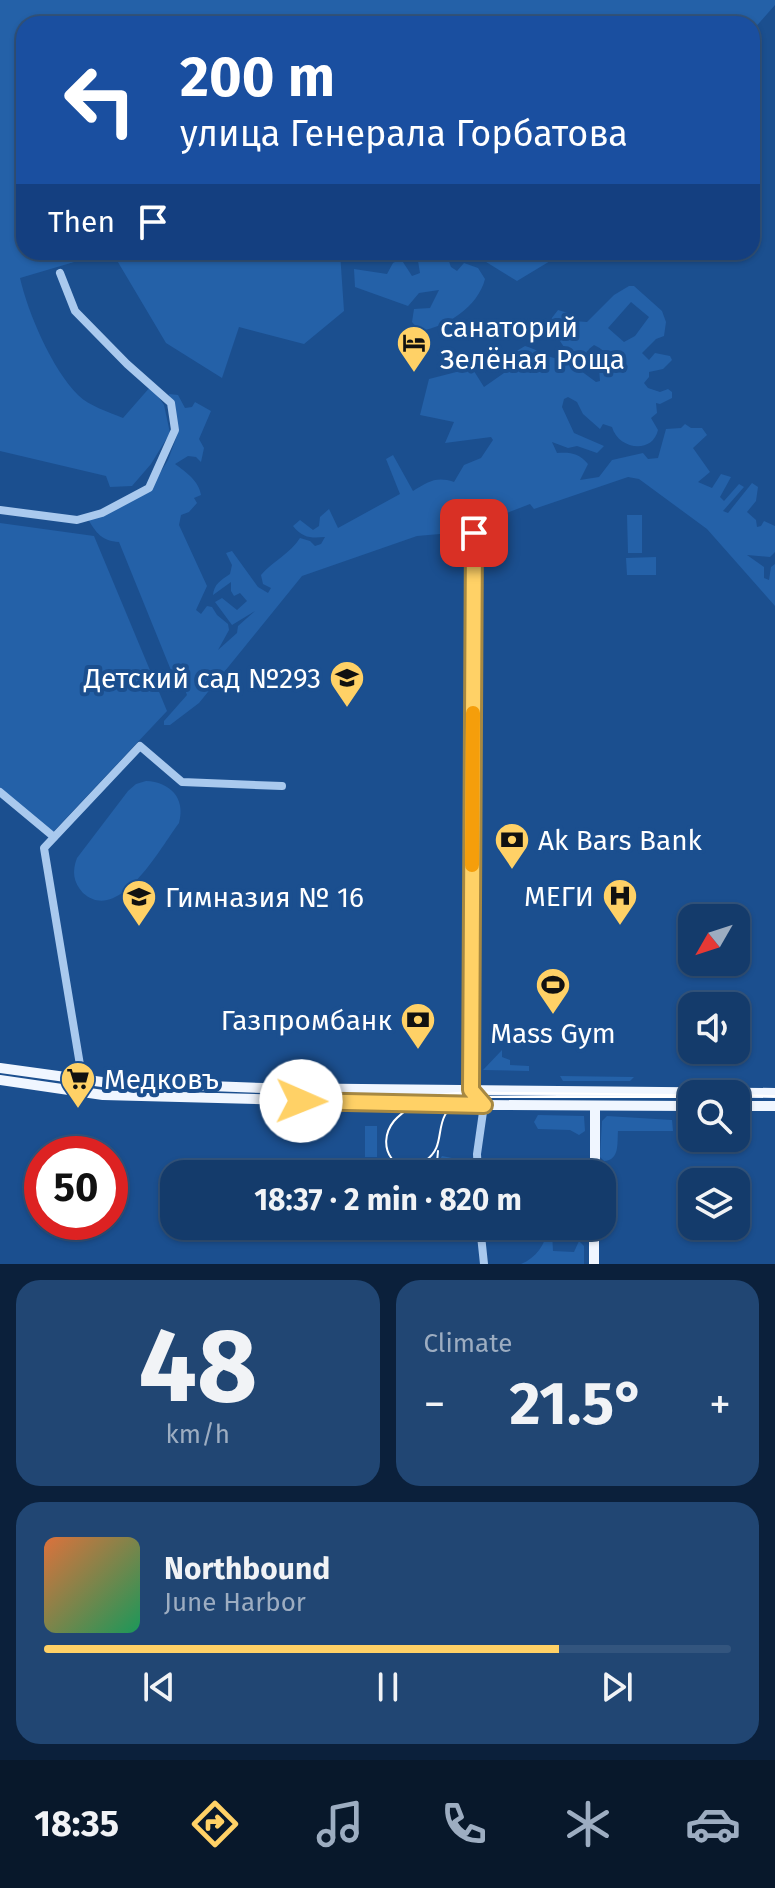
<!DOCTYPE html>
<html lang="en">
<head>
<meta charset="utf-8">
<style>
  :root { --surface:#143b6b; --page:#214673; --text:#f1f3f6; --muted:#9dadc1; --line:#33557e; --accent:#ffd166 }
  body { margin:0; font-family:"Fira Sans",sans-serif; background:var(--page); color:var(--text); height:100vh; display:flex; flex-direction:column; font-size:30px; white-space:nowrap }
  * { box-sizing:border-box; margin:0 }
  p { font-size:26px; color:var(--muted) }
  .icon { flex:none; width:44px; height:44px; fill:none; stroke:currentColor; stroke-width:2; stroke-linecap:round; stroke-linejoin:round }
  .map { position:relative; height:1264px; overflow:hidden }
  .details { display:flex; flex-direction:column; gap:16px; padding:16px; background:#0b203b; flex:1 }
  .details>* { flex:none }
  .banner { position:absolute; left:16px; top:16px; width:744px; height:244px; border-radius:24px; box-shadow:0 2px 6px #0004,0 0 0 2px var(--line); background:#1a4fa0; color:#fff; overflow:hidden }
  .needle { width:52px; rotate:231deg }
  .tools { position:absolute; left:678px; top:904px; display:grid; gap:16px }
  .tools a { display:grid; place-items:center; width:72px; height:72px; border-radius:16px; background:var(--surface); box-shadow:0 2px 6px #0004,0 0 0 2px var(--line); font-size:40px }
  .speed { position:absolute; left:24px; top:1136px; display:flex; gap:16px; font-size:40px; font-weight:700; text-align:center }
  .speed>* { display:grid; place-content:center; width:104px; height:104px; border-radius:50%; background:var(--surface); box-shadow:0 2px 6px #0004,0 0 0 2px var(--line); line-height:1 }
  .speed .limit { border:12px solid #d22; background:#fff; color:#111 }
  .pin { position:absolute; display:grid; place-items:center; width:68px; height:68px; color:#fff; margin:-34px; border-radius:16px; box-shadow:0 4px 12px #0006 }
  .me { position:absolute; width:88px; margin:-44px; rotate:91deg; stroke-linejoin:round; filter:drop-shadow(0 0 6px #0008) }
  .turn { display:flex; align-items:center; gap:28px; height:168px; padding:0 32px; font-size:36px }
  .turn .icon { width:104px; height:104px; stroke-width:2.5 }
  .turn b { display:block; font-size:56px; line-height:68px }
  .then { display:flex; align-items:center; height:76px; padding:0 32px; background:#0003; gap:16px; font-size:30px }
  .big { font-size:60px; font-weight:700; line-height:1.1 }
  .details .tile { flex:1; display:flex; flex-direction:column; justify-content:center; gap:12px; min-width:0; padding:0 28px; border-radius:24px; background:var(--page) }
  .details .dial { align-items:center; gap:0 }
  .dial b { font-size:104px; line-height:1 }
  .song { display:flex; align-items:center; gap:24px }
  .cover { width:96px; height:96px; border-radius:12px; background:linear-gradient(135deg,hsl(20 70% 55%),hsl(150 70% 35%)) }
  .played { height:8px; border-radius:4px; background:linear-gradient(90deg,var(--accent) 75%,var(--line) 75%) }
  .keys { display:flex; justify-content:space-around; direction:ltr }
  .heat { display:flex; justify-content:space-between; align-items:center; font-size:44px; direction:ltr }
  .details .tiles { flex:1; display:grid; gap:16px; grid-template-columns:1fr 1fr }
  .tile:last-child { grid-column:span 2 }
  .trip { position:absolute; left:160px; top:1160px; width:456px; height:80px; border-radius:24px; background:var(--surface); box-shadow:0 2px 6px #0004,0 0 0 2px var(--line); font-weight:700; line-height:80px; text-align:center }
  .tabs { display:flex; height:128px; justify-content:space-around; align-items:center; background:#08182b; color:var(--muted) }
  .tabs .icon { width:56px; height:56px }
  .tabs .selected { color:var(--accent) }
  .tabs b { font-size:36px; color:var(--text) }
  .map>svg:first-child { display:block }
  .green { fill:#2461a8; fill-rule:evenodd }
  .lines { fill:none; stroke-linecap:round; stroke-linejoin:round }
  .minor { stroke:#a9c9ee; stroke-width:8 }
  .major { stroke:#f0f6ff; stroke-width:10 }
  .tram { stroke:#fff; stroke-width:2 }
  .route-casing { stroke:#a68842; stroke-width:20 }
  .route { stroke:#ffd166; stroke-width:14 }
  .slow { stroke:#f59e0b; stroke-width:14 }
  .labels { text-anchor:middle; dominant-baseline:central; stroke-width:8; stroke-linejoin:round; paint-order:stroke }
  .poi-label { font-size:28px; fill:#fff; stroke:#1b4f8f; text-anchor:start }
</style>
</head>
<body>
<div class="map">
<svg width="775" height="1264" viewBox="0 0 775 1264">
  <rect width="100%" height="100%" fill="#1b4f8f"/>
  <g class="green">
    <path d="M0,0H775V5L752,31V24H24V252H108L20,278C28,313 52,369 78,395C89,406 109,412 123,418L151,386L164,405L170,433L151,464L132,486L110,487L106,476L0,451Z"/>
    <path d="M112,252H340L344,311L304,344L239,327L222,378L166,343Z"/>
    <path d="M470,252H565L517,281Z"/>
    <path d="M446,253L451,267L457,271L464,263L478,268L485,279C478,307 446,327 420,331L412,322L414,309L430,308L439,290L419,293L408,306L355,287L354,269L387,274L393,263L401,259L412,276L420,273L418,261L428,255Z"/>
    <path d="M629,286H634L662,311L666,322L664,336L656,339L642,353L649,360L655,353L670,356L672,360L663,369L649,372V377L644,383L648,388L660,392L668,389L672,392V398L660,404L656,403L657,413L651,418L658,430C652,455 618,449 612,427L603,424L600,429L583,414L577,402L568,397L564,399L562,407L574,433L604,446L597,453L577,446L568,448L552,442L557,453C570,452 579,453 588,464L580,480L599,477L612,460L643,453L648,459L658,458L666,429L681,428L685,424L691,428H702L707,435L693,448L710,472L698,482L712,488L721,474L731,477L720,497L724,501L739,484L744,487L723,511L728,513L752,483L758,487L756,501L747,512L756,520L757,527L761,526L764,521L775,526V552L770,557L747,555L764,567V578L769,580L771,567L775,564V606L707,529L639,479L628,477L534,509L530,504L494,518L475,520L474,531L417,536L302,576L199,703L170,725H164V721L187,695L185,690H179L119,542C102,541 96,533 88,519L151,488L168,460L178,433L169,394L178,395L185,408L192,407L195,402L211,411L199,439L204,448L201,462L196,457L188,456L175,464C186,472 199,481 201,495L194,498L197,503L189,512L181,515L179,525L207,586L196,610L201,614L207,606L212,607L217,615L228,624L229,630L218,650L237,633L238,626L255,611L232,625L215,602L222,598L237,610L247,601L240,593L234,596L231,591V582L213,595C214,584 221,580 230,574L232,565L226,553L232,551L258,587L268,593L271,588L263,584L261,575C272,562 291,553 300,538L310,541L315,546L321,544L325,537C313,538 303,539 293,526L300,520L313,530L319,526L320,517L329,509L338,528L400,494L386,459L393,455L413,491C428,482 436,476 454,482L464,465L481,458L493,440L491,437L445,443L454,422L420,415L429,379L472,368L484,387L504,373L508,356L525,346C538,349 546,358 560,359L566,350L548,323L558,310L568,313L565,325L570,330L573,321L587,322L614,295ZM631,302L649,317L635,336L624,342L608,328ZM594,345C609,352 614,364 626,368V372L609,366L599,368L600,381L596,382L581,371L589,349Z"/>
    <path d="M627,515H642V553H628Z"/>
    <path d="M0,523L94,536L167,711L53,832L0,789Z"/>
    <path d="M656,557V575H627L626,558Z"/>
    <path d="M146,781C170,782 186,798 179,823C160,848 119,925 83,893C73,882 72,871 77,858L128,791L136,784Z"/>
    <rect x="463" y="899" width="5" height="108"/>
    <path d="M372,1011L381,1016V1026H345V1012Z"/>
    <path d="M502,1050V1057L510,1060V1065L529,1066V1071L483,1070Z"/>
    <path d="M560,1076L634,1077L630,1081H563Z"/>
    <path d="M538,1115L584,1116L585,1131L579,1135L570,1130L538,1129L534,1122Z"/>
    <path d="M607,1116L672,1120L673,1131H618C617,1143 620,1160 604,1161L600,1157L602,1121Z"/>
    <rect x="365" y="1126" width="12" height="31"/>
    <path d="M442,1156L452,1158L455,1174H431Z"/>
    <path d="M548,1228L552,1233L553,1251L574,1252L579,1241L584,1246V1264H521C536,1258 546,1244 548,1228Z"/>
  </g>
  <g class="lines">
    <g class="minor">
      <path d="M0,510L77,520L102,513L149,488L175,430L171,403L127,364L75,311L60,273"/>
      <path d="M474,533L471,1090L484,1105L477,1154L478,1174"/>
      <path d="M0,792L54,837"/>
      <path d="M83,1083L44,848L140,746L182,782L282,786"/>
      <path d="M480,1226L484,1264"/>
    </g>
    <g class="major">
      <path d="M0,1068L102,1082L264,1088L775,1093"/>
      <path d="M0,1080L103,1095L484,1105L692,1106"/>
      <path d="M736,1106H775"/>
      <path d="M595,1174V1106"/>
      <path d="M594,1264V1226"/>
    </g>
    <g class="tram">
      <path d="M692,1095C633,1095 574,1093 514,1093C489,1093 460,1090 435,1096C422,1098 402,1112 394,1121C373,1147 398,1181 425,1161C451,1143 427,1118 464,1097H692"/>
      <path d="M736,1095L775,1096"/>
      <path d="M436,1174L438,1151"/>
    </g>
  </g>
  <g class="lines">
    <defs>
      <path id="route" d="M301,1101L484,1105L471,1090L474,533"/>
    </defs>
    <use href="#route" class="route-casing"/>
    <use href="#route" class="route"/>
    <path class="slow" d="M472,865L473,713"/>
  </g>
  <defs>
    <symbol id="hotel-pin" viewBox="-11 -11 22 30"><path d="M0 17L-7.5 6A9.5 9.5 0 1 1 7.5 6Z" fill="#ffd166" stroke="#1b4f8f"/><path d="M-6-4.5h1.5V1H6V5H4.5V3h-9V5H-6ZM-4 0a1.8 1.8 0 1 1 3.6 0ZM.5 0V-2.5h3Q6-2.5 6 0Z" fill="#111"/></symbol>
    <symbol id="school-pin" viewBox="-11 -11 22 30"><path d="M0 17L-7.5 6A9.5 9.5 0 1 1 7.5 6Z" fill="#ffd166" stroke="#1b4f8f"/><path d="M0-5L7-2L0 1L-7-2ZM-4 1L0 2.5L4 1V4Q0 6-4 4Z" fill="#111"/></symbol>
    <symbol id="bank-pin" viewBox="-11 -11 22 30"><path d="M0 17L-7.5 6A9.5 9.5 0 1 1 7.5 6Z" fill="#ffd166" stroke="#1b4f8f"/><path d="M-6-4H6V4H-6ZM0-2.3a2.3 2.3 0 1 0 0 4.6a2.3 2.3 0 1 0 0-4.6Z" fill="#111"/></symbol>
    <symbol id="hospital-pin" viewBox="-11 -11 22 30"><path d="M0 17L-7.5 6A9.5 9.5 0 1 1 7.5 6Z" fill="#ffd166" stroke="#1b4f8f"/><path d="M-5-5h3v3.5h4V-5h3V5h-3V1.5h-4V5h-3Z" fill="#111"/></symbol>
    <symbol id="stadium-pin" viewBox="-11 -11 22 30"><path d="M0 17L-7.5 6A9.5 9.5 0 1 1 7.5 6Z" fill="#ffd166" stroke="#1b4f8f"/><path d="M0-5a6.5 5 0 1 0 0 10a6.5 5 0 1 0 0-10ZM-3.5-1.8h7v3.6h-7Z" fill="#111"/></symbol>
    <symbol id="supermarket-pin" viewBox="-11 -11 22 30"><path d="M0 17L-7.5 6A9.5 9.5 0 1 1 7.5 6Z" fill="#ffd166" stroke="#1b4f8f"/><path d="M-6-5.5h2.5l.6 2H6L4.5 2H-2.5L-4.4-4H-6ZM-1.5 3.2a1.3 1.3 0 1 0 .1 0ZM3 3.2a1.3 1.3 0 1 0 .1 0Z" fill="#111"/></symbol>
  </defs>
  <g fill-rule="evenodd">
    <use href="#hotel-pin" x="394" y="323" width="40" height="54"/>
    <use href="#school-pin" x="327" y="658" width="40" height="54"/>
    <use href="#bank-pin" x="492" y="820" width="40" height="54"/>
    <use href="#hospital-pin" x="600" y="876" width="40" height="54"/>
    <use href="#school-pin" x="119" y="877" width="40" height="54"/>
    <use href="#stadium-pin" x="533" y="965" width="40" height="54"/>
    <use href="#bank-pin" x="398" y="1000" width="40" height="54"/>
    <use href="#supermarket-pin" x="58" y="1059" width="40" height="54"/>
  </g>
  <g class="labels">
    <g class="poi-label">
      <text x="440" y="327">санаторий<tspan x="440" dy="32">Зелёная Роща</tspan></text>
      <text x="321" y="678" text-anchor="end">Детский сад №293</text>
      <text x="538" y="840">Ak Bars Bank</text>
      <text x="594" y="896" text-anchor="end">МЕГИ</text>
      <text x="165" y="897">Гимназия № 16</text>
      <text x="392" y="1020" text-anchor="end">Газпромбанк</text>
      <text x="553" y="1033" text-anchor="middle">Mass Gym</text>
      <text x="104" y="1079">Медковъ</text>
    </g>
  </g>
</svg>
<div class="tools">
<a><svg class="needle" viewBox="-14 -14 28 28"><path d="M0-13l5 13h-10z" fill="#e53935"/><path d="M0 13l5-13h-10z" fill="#9dadc1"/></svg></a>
<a><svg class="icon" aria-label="sound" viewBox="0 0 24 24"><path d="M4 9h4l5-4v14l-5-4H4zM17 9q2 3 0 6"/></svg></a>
<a><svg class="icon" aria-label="search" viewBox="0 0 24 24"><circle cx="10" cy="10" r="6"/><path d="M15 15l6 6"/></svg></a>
<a><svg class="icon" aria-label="layers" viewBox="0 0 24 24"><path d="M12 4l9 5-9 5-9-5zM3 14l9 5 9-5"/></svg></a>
</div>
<div class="speed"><div class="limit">50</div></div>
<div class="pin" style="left:474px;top:533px;background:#d93025"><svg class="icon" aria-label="arrive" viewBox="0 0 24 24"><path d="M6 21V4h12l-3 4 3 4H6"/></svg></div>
<svg class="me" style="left:301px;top:1101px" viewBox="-20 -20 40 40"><circle r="19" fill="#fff"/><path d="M0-13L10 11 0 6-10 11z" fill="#ffd166"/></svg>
<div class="trip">18:37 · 2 min · 820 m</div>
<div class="banner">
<div class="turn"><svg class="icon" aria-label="left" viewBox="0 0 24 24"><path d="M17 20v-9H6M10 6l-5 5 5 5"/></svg><div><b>200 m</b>улица Генерала Горбатова</div></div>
<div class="then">Then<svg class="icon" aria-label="arrive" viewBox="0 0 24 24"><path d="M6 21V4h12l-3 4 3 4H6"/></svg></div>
</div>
</div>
<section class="details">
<div class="tiles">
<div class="tile dial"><b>48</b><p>km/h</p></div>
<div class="tile"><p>Climate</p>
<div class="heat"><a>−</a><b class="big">21.5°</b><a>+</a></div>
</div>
<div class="tile">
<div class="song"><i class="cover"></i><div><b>Northbound</b><p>June Harbor</p></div></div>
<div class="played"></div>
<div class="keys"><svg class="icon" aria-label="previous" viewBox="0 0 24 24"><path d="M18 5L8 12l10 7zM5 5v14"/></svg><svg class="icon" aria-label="pause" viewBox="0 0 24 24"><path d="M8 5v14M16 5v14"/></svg><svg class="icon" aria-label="next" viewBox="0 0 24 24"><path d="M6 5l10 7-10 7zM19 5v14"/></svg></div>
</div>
</div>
</section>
<nav class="tabs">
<b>18:35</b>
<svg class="icon selected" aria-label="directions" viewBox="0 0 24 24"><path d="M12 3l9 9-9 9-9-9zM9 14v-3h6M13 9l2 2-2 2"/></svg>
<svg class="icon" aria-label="music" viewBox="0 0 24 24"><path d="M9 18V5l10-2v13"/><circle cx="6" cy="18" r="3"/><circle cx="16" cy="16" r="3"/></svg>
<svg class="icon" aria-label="phone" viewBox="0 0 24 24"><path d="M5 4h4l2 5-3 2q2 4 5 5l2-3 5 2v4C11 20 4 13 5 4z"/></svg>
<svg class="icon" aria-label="climate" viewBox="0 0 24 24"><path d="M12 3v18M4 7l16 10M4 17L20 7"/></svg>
<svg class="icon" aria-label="car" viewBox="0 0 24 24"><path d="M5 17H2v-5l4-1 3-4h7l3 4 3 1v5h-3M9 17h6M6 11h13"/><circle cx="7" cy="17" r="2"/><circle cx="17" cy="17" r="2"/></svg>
</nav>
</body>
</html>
